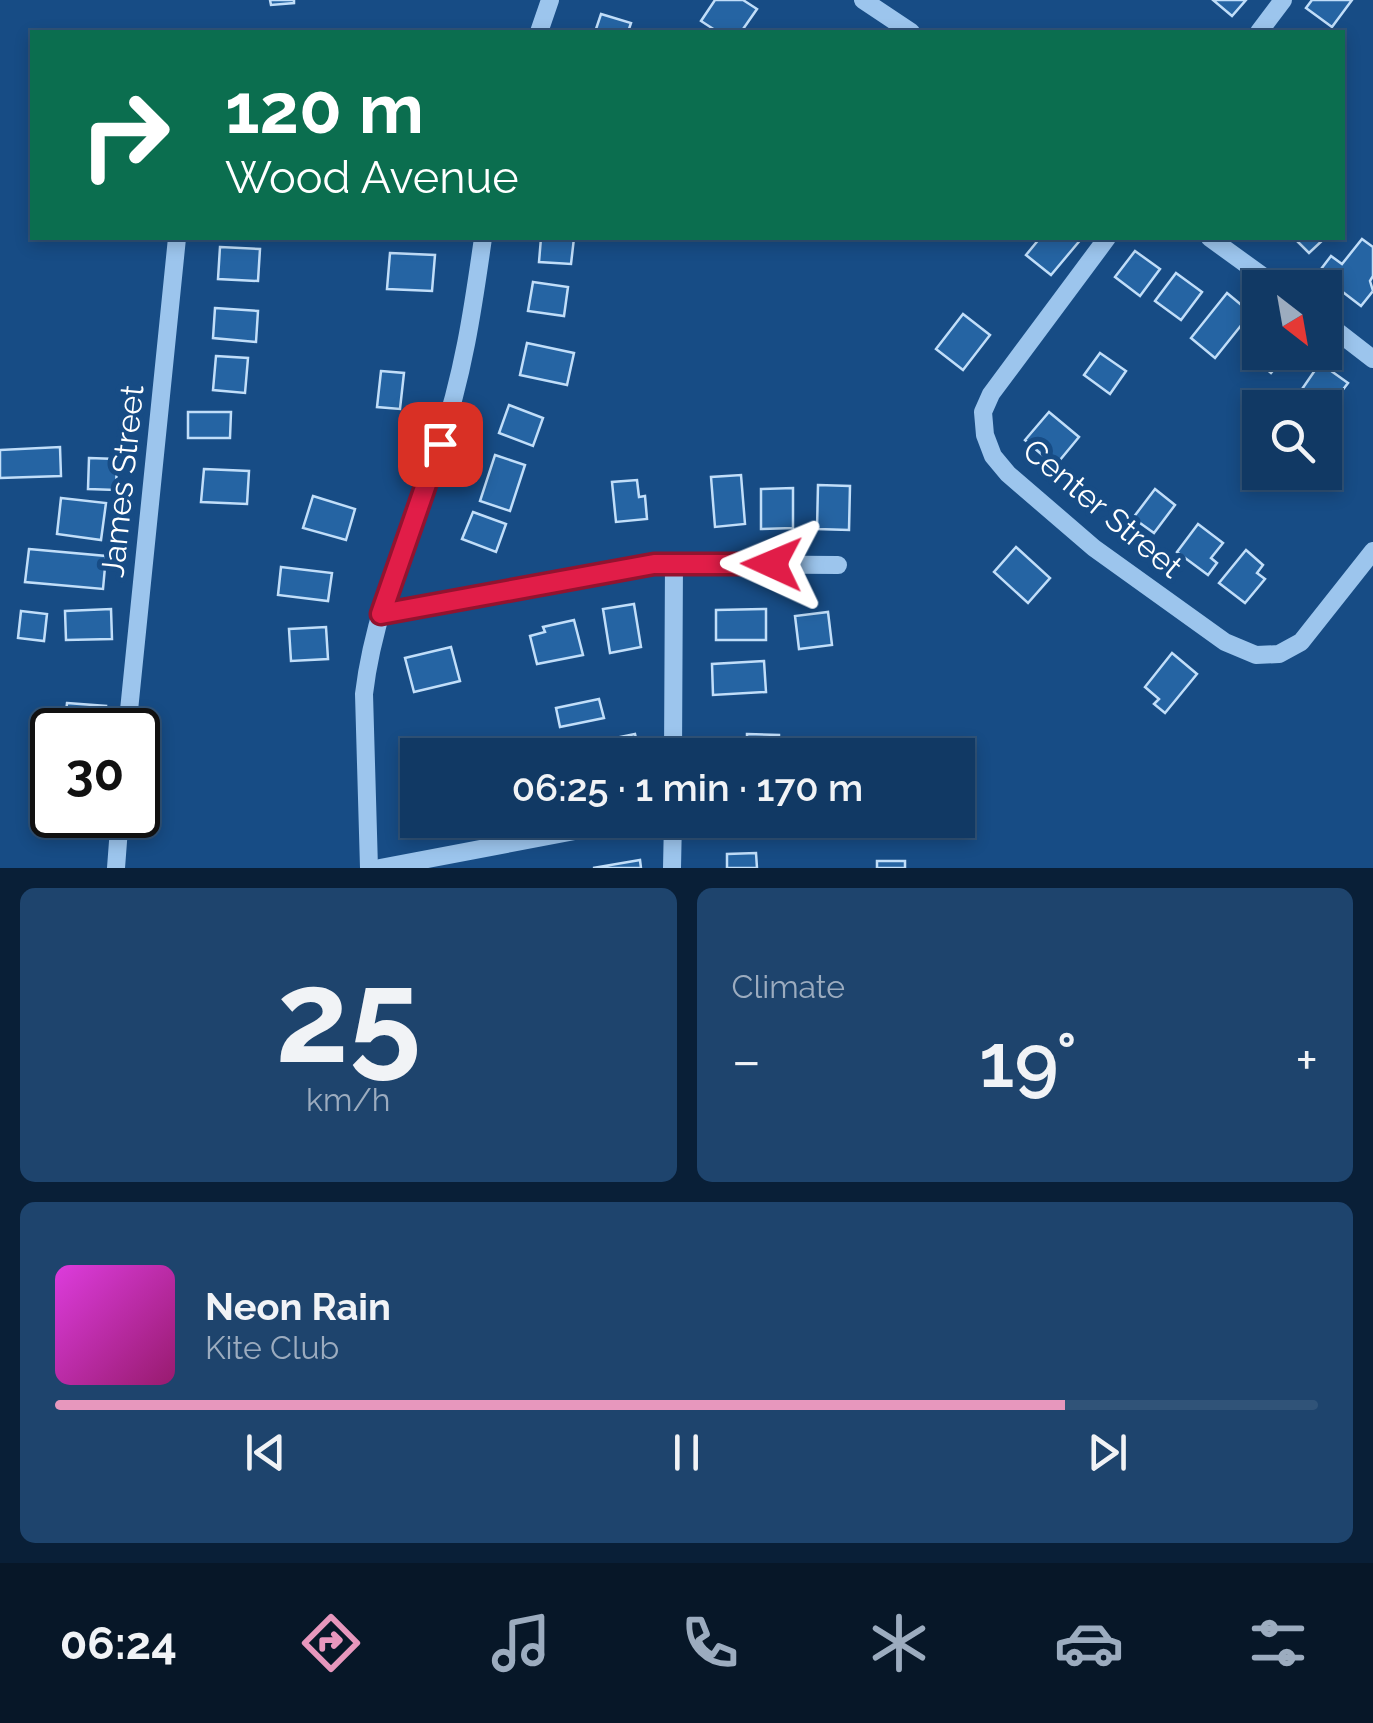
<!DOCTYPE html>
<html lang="en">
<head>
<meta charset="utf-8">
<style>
  :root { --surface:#113964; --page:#1e446d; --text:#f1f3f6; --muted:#9cacbf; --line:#305378; --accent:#e797bd }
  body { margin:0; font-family:Raleway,sans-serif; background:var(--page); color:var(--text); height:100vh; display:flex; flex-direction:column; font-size:38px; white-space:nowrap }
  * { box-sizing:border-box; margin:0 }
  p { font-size:32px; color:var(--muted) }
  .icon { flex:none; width:55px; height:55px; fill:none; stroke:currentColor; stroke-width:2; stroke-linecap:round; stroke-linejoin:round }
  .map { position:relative; height:868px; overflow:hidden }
  .details { display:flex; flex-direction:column; gap:20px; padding:20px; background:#091f37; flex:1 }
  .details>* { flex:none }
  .banner { position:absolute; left:30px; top:30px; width:1315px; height:210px; border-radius:0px; box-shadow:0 5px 15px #0003,0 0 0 2px var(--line); background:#0b6e4f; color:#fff; overflow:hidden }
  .needle { width:65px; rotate:149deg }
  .tools { position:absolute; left:1242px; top:270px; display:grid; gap:20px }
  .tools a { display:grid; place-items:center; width:100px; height:100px; border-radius:0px; background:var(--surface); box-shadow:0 5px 15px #0003,0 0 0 2px var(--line); font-size:50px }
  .speed { position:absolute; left:30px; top:708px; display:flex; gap:20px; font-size:50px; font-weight:700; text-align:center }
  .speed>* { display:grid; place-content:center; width:130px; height:130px; border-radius:50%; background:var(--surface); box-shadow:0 5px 15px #0003,0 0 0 2px var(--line); line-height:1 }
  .speed .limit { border:5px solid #111; border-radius:15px; background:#fff; color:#111 }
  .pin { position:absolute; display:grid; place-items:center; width:85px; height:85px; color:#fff; margin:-42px; border-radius:20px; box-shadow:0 5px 15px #0006 }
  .me { position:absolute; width:110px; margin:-55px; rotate:271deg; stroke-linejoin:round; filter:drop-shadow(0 0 8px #0008) }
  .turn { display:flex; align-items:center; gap:35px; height:210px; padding:0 30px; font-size:45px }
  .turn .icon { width:130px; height:130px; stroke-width:2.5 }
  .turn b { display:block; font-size:70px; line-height:85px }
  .big { font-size:75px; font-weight:600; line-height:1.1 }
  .details .card { flex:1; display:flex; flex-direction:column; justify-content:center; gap:15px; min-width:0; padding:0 35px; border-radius:15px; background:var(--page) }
  .details .dial { align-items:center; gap:0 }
  .dial b { font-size:130px; line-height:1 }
  .song { display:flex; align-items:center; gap:30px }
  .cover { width:120px; height:120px; border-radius:15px; background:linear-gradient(135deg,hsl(300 70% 55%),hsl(320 70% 35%)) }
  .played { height:10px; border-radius:5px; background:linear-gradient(90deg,var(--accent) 80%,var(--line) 80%) }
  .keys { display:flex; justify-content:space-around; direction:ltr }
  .heat { display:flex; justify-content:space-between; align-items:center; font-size:55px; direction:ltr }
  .details .tiles { flex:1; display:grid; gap:20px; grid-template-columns:1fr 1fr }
  .card:last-child { grid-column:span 2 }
  .trip { position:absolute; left:400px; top:738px; width:575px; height:100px; border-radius:0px; background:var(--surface); box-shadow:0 5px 15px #0003,0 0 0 2px var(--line); font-weight:600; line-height:100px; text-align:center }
  .dock { display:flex; height:160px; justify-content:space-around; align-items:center; background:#071728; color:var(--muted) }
  .dock .icon { width:70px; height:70px }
  .dock .on { color:var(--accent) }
  .dock b { font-size:45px; color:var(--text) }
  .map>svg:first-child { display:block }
  .building { fill:#2564a3; stroke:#c1def9; stroke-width:2.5 }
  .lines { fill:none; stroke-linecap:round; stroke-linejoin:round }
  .minor { stroke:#9cc5ed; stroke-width:18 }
  .route-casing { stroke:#92132f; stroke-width:25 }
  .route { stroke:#e11d48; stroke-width:18 }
  .labels { text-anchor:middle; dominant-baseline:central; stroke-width:10; stroke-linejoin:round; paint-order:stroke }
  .street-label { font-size:32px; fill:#fff; stroke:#174c85 }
</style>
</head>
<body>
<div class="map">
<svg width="1373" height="868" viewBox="0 0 1373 868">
  <rect width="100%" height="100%" fill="#174c85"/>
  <g class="building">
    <path d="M270,0H294V3L271,5Z"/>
    <path d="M715,0H743L757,9L741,32H718L701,21Z"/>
    <path d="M1213,0H1246L1232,16Z"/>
    <path d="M1312,0H1352L1332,27L1306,8Z"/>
    <path d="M601,14L631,23L628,32H595Z"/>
    <path d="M541,238H574L571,264L539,262Z"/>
    <path d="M1040,238H1082L1051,275L1026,255Z"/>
    <path d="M1294,238H1325L1309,253Z"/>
    <path d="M1362,239L1373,247V276L1370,281L1373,291L1361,306L1318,273L1331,256L1342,264Z"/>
    <path d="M220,247L260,249L258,281L218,279Z"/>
    <path d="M1135,251L1160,269L1140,296L1115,277Z"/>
    <path d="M390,253L435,255L432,291L387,289Z"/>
    <path d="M1176,273L1202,292L1181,320L1155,301Z"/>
    <path d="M533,282L568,287L564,316L528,311Z"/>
    <path d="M1227,293L1251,313L1215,358L1191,338Z"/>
    <path d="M215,308L258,311L256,342L213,338Z"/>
    <path d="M963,314L990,335L963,370L936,349Z"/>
    <path d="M1260,333V352H1288L1271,373L1245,351Z"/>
    <path d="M527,343L574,353L567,385L520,375Z"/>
    <path d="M1100,353L1126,371L1110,394L1084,375Z"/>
    <path d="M216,356L248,358L245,393L213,390Z"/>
    <path d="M1320,363L1348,383L1325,413V408H1289Z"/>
    <path d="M381,371L404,373L400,409L377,407Z"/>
    <path d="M509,405L543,418L533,446L499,433Z"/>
    <path d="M188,412H231L230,438H188Z"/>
    <path d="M1049,412L1079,437L1055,466L1025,440Z"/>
    <path d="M60,447L61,476L0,478V450Z"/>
    <path d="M495,455L525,465L510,511L480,501Z"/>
    <path d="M89,458L117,459L116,490L88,489Z"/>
    <path d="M204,469L249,471L247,504L201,502Z"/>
    <path d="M741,475L745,524L715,527L711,477Z"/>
    <path d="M637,480L639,497L645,496L647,519L616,522L612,482Z"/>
    <path d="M818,485L850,486L849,530L817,529Z"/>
    <path d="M793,488V528L761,529V489Z"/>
    <path d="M1155,489L1175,505L1154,533L1133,518Z"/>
    <path d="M313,496L355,509L346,540L303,528Z"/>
    <path d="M61,498L106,503L101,540L57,534Z"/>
    <path d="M473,512L506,524L496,552L462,539Z"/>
    <path d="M1198,524L1223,543L1211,558L1217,563L1208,575L1177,552Z"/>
    <path d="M1016,547L1050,578L1028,603L994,572Z"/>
    <path d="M29,549L106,556L103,589L25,582Z"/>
    <path d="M1246,550L1263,565L1257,573L1265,579L1245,603L1219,583Z"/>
    <path d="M281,567L332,573L328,601L278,595Z"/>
    <path d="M634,604L641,647L610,653L603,609Z"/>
    <path d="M111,609L112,639L66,640L65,611Z"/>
    <path d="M766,609V640H716V610Z"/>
    <path d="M21,611L47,614L44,641L18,638Z"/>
    <path d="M828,612L832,645L799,649L795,616Z"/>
    <path d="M574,620L583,655L537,664L530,636L545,632L543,627Z"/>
    <path d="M326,627L328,659L291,661L289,629Z"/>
    <path d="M451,647L460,681L414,692L405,658Z"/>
    <path d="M1172,653L1197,674L1165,713L1154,704L1159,699L1145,687Z"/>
    <path d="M764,661L766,692L713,695L712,664Z"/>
    <path d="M599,699L604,718L560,727L556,708Z"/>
    <path d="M67,703L106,706L103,730H64Z"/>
    <path d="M635,734L640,755H599L596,742Z"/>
    <path d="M747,734L779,735V755H747Z"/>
    <path d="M585,745L587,755H565L564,749Z"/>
    <path d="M756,853L757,868H727V854Z"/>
    <path d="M640,860L641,868H593Z"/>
    <rect x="877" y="861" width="28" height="7"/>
  </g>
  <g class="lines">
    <g class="minor">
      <path d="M863,0L911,32"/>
      <path d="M539,32L550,0"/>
      <path d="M1259,32L1283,0"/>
      <path d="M1107,238L991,394L983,412L985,435L993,456L1008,474L1094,548L1225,642L1256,655L1279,654L1301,642L1373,551"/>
      <path d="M1210,238L1279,288"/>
      <path d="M1325,322L1373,359"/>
      <path d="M381,615L654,564L838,565"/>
      <path d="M127,730L177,238"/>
      <path d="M673,755L674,562"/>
      <path d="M116,868L120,815"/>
      <path d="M369,868L364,694C374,608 412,527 439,446C463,377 473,309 483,238"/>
      <path d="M380,868L617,823L689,820"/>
      <path d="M672,868L673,820"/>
    </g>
  </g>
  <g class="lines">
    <defs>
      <path id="route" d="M440,444L381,614L654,564H772"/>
    </defs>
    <use href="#route" class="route-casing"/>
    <use href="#route" class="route"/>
  </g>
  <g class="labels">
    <g class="street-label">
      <text transform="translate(122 481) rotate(-84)">James Street</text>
      <text transform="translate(1103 508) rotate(40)">Center Street</text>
    </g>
  </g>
</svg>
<div class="tools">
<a><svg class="needle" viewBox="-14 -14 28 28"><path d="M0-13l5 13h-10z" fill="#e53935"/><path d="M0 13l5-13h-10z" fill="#9cacbf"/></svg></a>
<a><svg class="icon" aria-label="search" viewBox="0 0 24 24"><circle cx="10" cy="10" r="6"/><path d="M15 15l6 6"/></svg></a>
</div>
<div class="speed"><div class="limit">30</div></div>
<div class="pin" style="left:440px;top:444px;background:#d93025"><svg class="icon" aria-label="arrive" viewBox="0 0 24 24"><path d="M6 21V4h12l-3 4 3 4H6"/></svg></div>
<svg class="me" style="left:772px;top:564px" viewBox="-20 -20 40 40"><path d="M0-17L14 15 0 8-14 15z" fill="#e11d48" stroke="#fff" stroke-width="4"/></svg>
<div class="trip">06:25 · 1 min · 170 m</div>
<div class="banner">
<div class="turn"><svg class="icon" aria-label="right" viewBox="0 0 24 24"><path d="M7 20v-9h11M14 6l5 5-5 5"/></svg><div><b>120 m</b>Wood Avenue</div></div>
</div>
</div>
<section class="details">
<div class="tiles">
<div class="card dial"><b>25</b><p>km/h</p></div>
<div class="card"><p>Climate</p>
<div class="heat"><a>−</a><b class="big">19°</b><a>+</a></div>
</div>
<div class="card">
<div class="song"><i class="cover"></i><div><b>Neon Rain</b><p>Kite Club</p></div></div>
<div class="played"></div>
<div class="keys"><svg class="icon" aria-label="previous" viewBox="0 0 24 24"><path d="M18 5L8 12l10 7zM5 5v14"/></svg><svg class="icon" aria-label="pause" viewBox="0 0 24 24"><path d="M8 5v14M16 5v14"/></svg><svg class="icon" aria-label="next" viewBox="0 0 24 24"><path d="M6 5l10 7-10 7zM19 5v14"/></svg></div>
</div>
</div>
</section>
<nav class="dock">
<b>06:24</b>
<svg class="icon on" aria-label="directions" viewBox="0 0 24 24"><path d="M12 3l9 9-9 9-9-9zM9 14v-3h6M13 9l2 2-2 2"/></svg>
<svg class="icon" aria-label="music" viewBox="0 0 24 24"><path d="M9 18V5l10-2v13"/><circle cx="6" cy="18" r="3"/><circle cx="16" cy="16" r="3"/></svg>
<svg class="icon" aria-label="phone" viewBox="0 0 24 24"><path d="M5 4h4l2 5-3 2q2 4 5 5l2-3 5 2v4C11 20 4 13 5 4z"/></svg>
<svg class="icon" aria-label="climate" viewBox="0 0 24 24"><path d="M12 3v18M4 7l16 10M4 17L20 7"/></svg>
<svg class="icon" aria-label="car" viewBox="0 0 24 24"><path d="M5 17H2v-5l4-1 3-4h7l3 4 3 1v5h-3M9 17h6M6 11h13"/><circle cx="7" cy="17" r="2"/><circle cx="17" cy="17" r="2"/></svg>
<svg class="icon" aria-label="filters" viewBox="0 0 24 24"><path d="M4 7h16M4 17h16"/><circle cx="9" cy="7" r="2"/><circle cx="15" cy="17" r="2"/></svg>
</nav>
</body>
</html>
